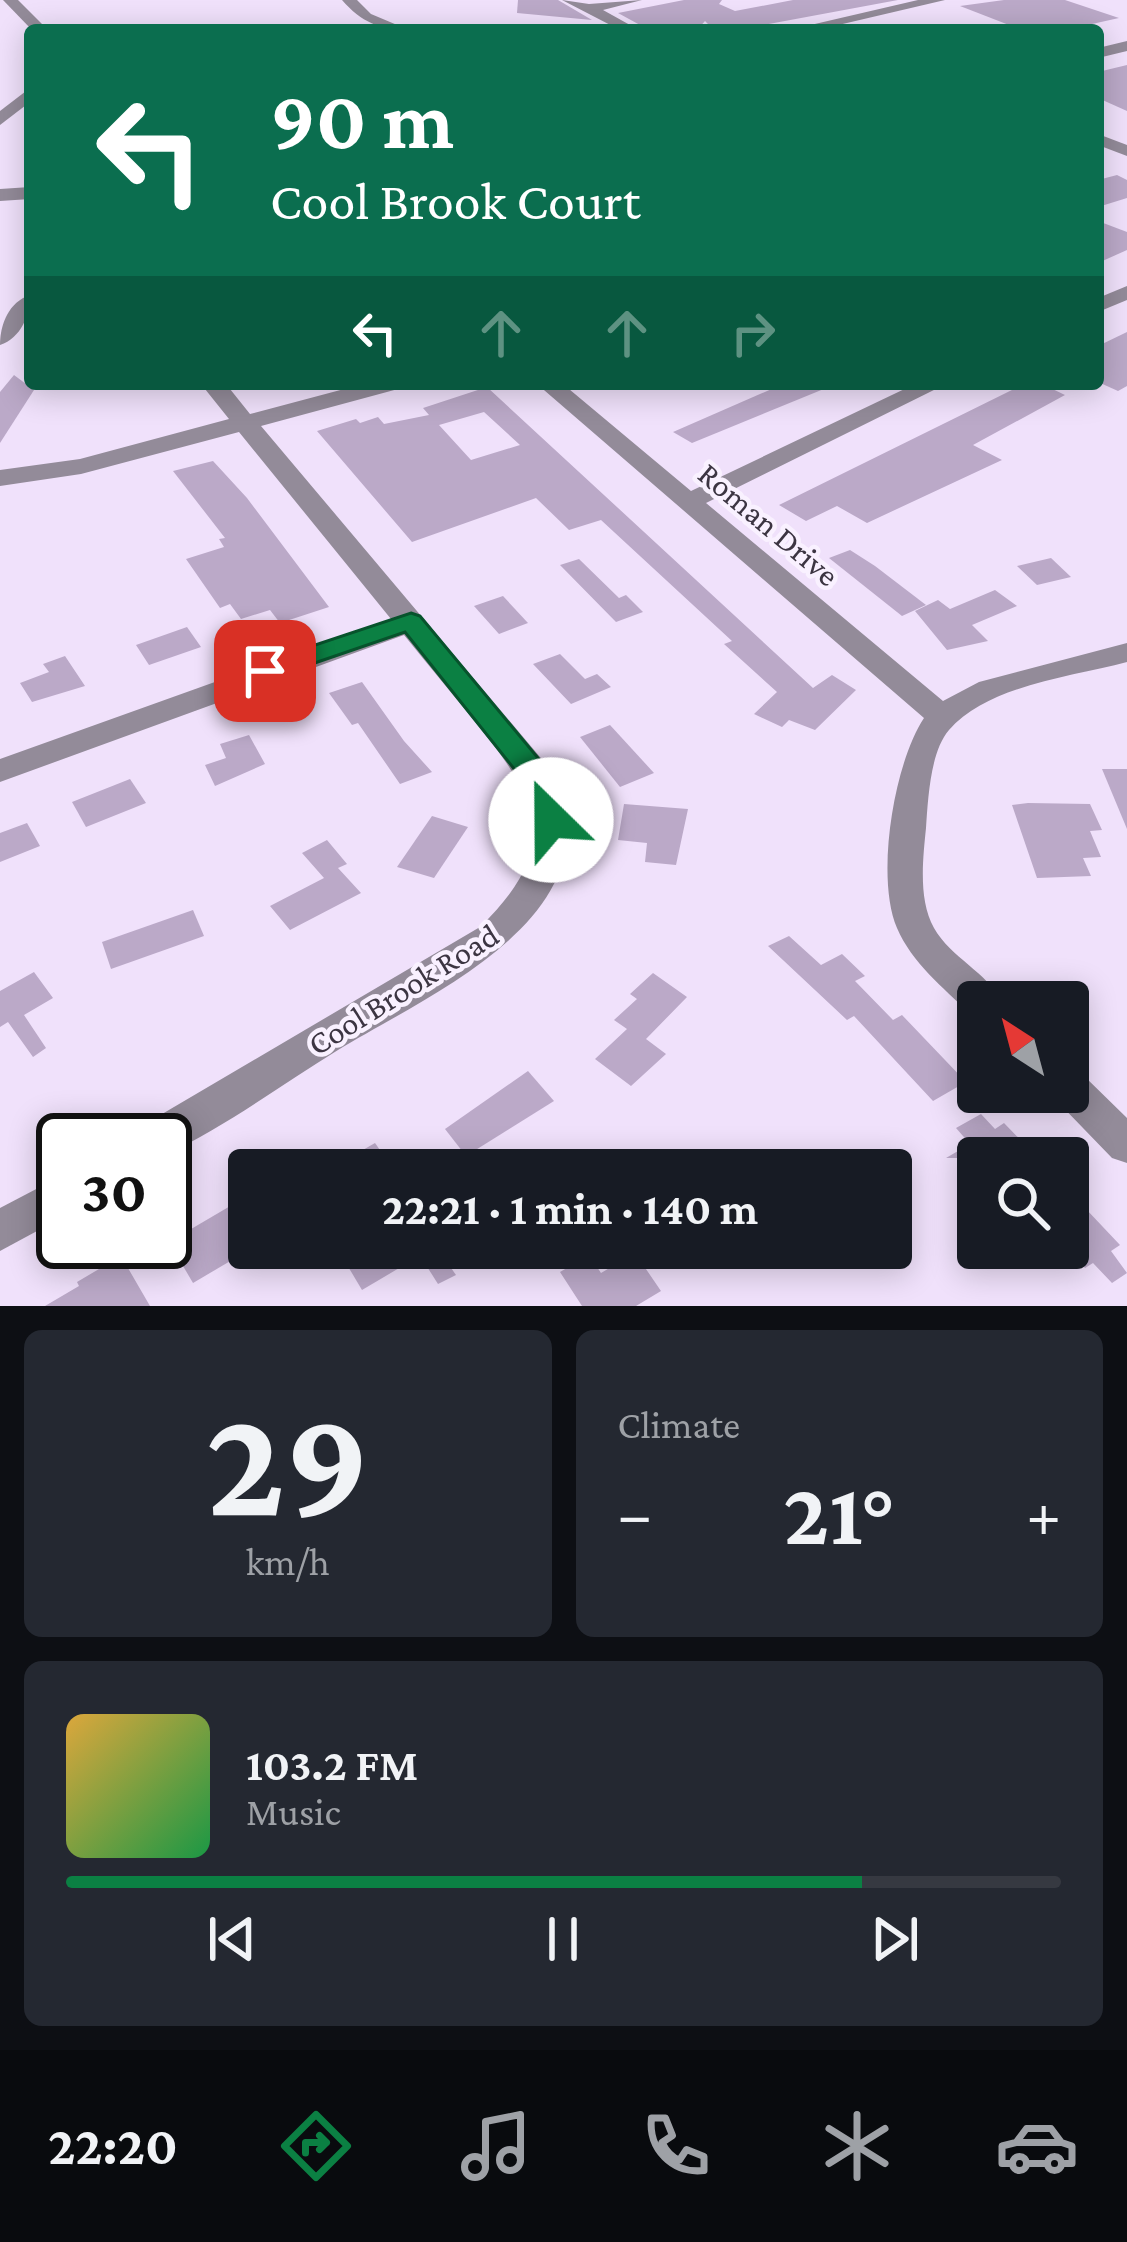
<!DOCTYPE html>
<html lang="en">
<head>
<meta charset="utf-8">
<style>
  :root { --surface:#171b24; --page:#242831; --text:#f1f3f6; --muted:#9ea1a6; --line:#363941; --accent:#0b8043 }
  body { margin:0; font-family:"Crimson Pro",serif; background:var(--page); color:var(--text); height:100vh; display:flex; flex-direction:column; font-size:45px; white-space:nowrap }
  * { box-sizing:border-box; margin:0 }
  p { font-size:39px; color:var(--muted) }
  .icon { flex:none; width:66px; height:66px; fill:none; stroke:currentColor; stroke-width:2; stroke-linecap:round; stroke-linejoin:round }
  .map { position:relative; height:1306px; overflow:hidden }
  .details { display:flex; flex-direction:column; gap:24px; padding:24px; background:#0d0f14; flex:1 }
  .details>* { flex:none }
  .banner { position:absolute; left:24px; top:24px; width:1080px; height:366px; border-radius:12px; box-shadow:0 6px 30px #0003; background:#0b6e4f; color:#fff; overflow:hidden }
  .needle { width:78px; rotate:324deg }
  .tools { position:absolute; left:957px; top:981px; display:grid; gap:24px }
  .tools a { display:grid; place-items:center; width:132px; height:132px; border-radius:12px; background:var(--surface); box-shadow:0 6px 30px #0003; font-size:60px }
  .speed { position:absolute; left:36px; top:1113px; display:flex; gap:24px; font-size:60px; font-weight:700; text-align:center }
  .speed>* { display:grid; place-content:center; width:156px; height:156px; border-radius:50%; background:var(--surface); box-shadow:0 6px 30px #0003; line-height:1 }
  .speed .limit { border:6px solid #111; border-radius:18px; background:#fff; color:#111 }
  .pin { position:absolute; display:grid; place-items:center; width:102px; height:102px; color:#fff; margin:-51px; border-radius:24px; box-shadow:0 6px 18px #0006 }
  .me { position:absolute; width:132px; margin:-66px; rotate:337deg; stroke-linejoin:round; filter:drop-shadow(0 0 9px #0008) }
  .turn { display:flex; align-items:center; gap:42px; height:252px; padding:0 48px; font-size:54px }
  .turn .icon { width:156px; height:156px; stroke-width:2.5 }
  .turn b { display:block; font-size:84px; line-height:102px }
  .lanes { display:flex; align-items:center; height:114px; padding:0 48px; background:#0003; justify-content:center; gap:60px; direction:ltr }
  .lanes .off { opacity:.35 }
  .big { font-size:90px; font-weight:700; line-height:1.1 }
  .details .card { flex:1; display:flex; flex-direction:column; justify-content:center; gap:18px; min-width:0; padding:0 42px; border-radius:18px; background:var(--page) }
  .details .dial { align-items:center; gap:0 }
  .dial b { font-size:156px; line-height:1 }
  .song { display:flex; align-items:center; gap:36px }
  .cover { width:144px; height:144px; border-radius:18px; background:linear-gradient(135deg,hsl(40 70% 55%),hsl(140 70% 35%)) }
  .played { height:12px; border-radius:6px; background:linear-gradient(90deg,var(--accent) 80%,var(--line) 80%) }
  .keys { display:flex; justify-content:space-around; direction:ltr }
  .heat { display:flex; justify-content:space-between; align-items:center; font-size:66px; direction:ltr }
  .details .tiles { flex:1; display:grid; gap:24px; grid-template-columns:1fr 1fr }
  .card:last-child { grid-column:span 2 }
  .trip { position:absolute; left:228px; top:1149px; width:684px; height:120px; border-radius:12px; background:var(--surface); box-shadow:0 6px 30px #0003; font-weight:700; line-height:120px; text-align:center }
  .dock { display:flex; height:192px; justify-content:space-around; align-items:center; background:#090b0e; color:var(--muted) }
  .dock .icon { width:84px; height:84px }
  .dock .active { color:var(--accent) }
  .dock b { font-size:54px; color:var(--text) }
  .map>svg:first-child { display:block }
  .building { fill:#bba9c8; fill-rule:evenodd }
  .lines { fill:none; stroke-linecap:round; stroke-linejoin:round }
  .minor { fill:#938b99; fill-rule:evenodd }
  .route { fill:#0b8043; stroke:#07532c; stroke-width:3 }
  .labels { text-anchor:middle; dominant-baseline:central; stroke-width:9; stroke-linejoin:round; paint-order:stroke }
  .street-label { font-size:33px; fill:#3c3542; stroke:#f9f1ff }
</style>
</head>
<body>
<div class="map">
<svg width="1127" height="1306" viewBox="0 0 1127 1306">
  <rect width="100%" height="100%" fill="#f0e1fb"/>
  <g class="building">
    <path d="M518,0H558L592,20L517,13Z"/>
    <path d="M684,0H722L719,4L735,11L793,0H898L736,30H714L705,21L697,30L640,25L618,13Z"/>
    <path d="M1004,0H1065L1119,18L1065,30H1022L960,6Z"/>
    <path d="M1127,65V111L1098,98V72Z"/>
    <path d="M1117,175L1127,180V198L1098,207V180Z"/>
    <path d="M1098,221L1127,232V250L1098,263Z"/>
    <path d="M1127,332V386L1118,391L1098,382V346Z"/>
    <path d="M14,375L34,390L0,443V392Z"/>
    <path d="M783,384H836L692,443L673,432Z"/>
    <path d="M1024,384H1042L1065,395L973,445L1002,460L867,523L837,506L806,521L779,505Z"/>
    <path d="M487,387L813,688L832,675L856,690L815,730L789,720L782,727L754,714L777,692L724,644L732,641L601,520L569,530L536,498L412,542L317,431L356,419L360,423L378,417L384,424L429,415L423,408ZM484,412L520,445L471,460L439,425Z"/>
    <path d="M213,461L247,498L329,607L280,623L270,610L241,619L230,604L220,608L186,559L224,547L219,539L225,538L173,471Z"/>
    <path d="M850,550L875,566L926,605L902,616L829,558Z"/>
    <path d="M1051,558L1071,577L1037,585L1017,566Z"/>
    <path d="M579,559L619,598L626,595L643,612L616,622L560,565Z"/>
    <path d="M995,590L1017,606L972,625L988,641L947,650L915,611L938,600L950,609Z"/>
    <path d="M503,596L528,623L499,634L474,606Z"/>
    <path d="M187,627L201,647L149,665L136,645Z"/>
    <path d="M560,654L585,679L597,674L611,687L571,704L533,664Z"/>
    <path d="M65,656L85,686L32,702L20,683L49,672L43,664Z"/>
    <path d="M362,682L404,741L432,772L400,784L358,723L352,725L329,693Z"/>
    <path d="M610,725L654,773L620,787L580,737Z"/>
    <path d="M249,735L265,764L215,786L205,765L226,758L220,744Z"/>
    <path d="M1102,769H1127V829Z"/>
    <path d="M130,779L146,803L86,827L72,802Z"/>
    <path d="M1028,803L1090,804L1102,830L1090,831L1101,857L1083,858L1091,876L1037,878L1012,805Z"/>
    <path d="M624,804L688,809L676,865L645,862L647,843L618,840Z"/>
    <path d="M432,816L468,827L434,878L397,867Z"/>
    <path d="M27,823L40,846L0,862V833Z"/>
    <path d="M327,840L347,864L338,868L361,893L290,930L270,906L324,878L302,853Z"/>
    <path d="M193,910L204,936L111,969L102,942Z"/>
    <path d="M789,936L821,965L842,954L865,976L855,981L893,1020L902,1015L966,1082L933,1101L854,1016L847,1020L768,946Z"/>
    <path d="M34,972L53,998L24,1015L46,1048L33,1057L8,1022L0,1027V991Z"/>
    <path d="M653,973L687,997L646,1039L666,1054L631,1086L595,1059L627,1029L614,1020L637,999L630,994Z"/>
    <path d="M528,1071L554,1101L466,1156L445,1129Z"/>
    <path d="M981,1114L995,1129L1004,1123L1038,1158H946L970,1144L956,1128Z"/>
    <path d="M375,1143L394,1170H328Z"/>
    <path d="M1068,1190L1120,1245L1111,1251L1127,1273L1112,1283L1093,1263L1085,1268L1068,1249Z"/>
    <path d="M249,1195V1250L193,1283L169,1242Z"/>
    <path d="M337,1248H395L406,1264L362,1290Z"/>
    <path d="M429,1248H437L456,1275L438,1284L419,1254Z"/>
    <path d="M635,1253L661,1291L636,1306H582L560,1272L589,1255L601,1273Z"/>
    <path d="M121,1256L150,1306H45L79,1286L77,1282Z"/>
  </g>
  <g class="lines">
    <g class="minor">
      <path d="M3,0H18L48,30H32Z"/>
      <path d="M342,0H357L371,14L409,30C380,30 361,22 342,0Z"/>
      <path d="M562,0L589,4L642,0L603,10L639,30H620Z"/>
      <path d="M918,0H945L817,30H789Z"/>
      <path d="M1127,41V51L1098,58V48Z"/>
      <path d="M30,88V102L0,125V111Z"/>
      <path d="M1098,134L1127,145V156L1098,145Z"/>
      <path d="M30,187V199L0,201V189Z"/>
      <path d="M1127,286V300L1098,312V298Z"/>
      <path d="M30,295C30,315 21,338 0,345C0,324 9,302 30,295Z"/>
      <path d="M201,384H226L250,414L363,384H402L398,389L261,426L545,763C632,908 435,991 338,1050C281,1085 225,1127 165,1155V1140H134L140,1127L480,927C558,851 543,805 480,728C455,697 429,666 404,635L0,782V759L391,619L239,432L81,474L0,486V470L80,459L229,419Z"/>
      <path d="M537,384H563L691,491L915,384H946L706,503L943,701L979,682L1127,643V662C1071,677 988,685 949,730C930,752 928,800 926,828C923,858 918,900 934,928C951,958 987,972 1002,1002H978V1016L969,1013C943,987 912,963 897,928C875,877 894,763 924,718Z"/>
      <path d="M1068,1069L1082,1074L1127,1118V1163L1112,1158L1054,1098L1051,1092H1068Z"/>
      <path d="M63,1175V1217L0,1251V1208Z"/>
    </g>
  </g>
  <path class="route" d="M411,613L420,616L543,764L567,820L562,828H540L519,775L405,632L265,680L251,671L255,665Z"/>
  <g class="labels">
    <g class="street-label">
      <text transform="translate(769 524) rotate(40)">Roman Drive</text>
      <text transform="translate(403 989) rotate(-32)">Cool Brook Road</text>
    </g>
  </g>
</svg>
<div class="tools">
<a><svg class="needle" viewBox="-14 -14 28 28"><path d="M0-13l5 13h-10z" fill="#e53935"/><path d="M0 13l5-13h-10z" fill="#9ea1a6"/></svg></a>
<a><svg class="icon" aria-label="search" viewBox="0 0 24 24"><circle cx="10" cy="10" r="6"/><path d="M15 15l6 6"/></svg></a>
</div>
<div class="speed"><div class="limit">30</div></div>
<div class="pin" style="left:265px;top:671px;background:#d93025"><svg class="icon" aria-label="arrive" viewBox="0 0 24 24"><path d="M6 21V4h12l-3 4 3 4H6"/></svg></div>
<svg class="me" style="left:551px;top:820px" viewBox="-20 -20 40 40"><circle r="19" fill="#fff"/><path d="M0-13L10 11 0 6-10 11z" fill="#0b8043"/></svg>
<div class="trip">22:21 · 1 min · 140 m</div>
<div class="banner">
<div class="turn"><svg class="icon" aria-label="left" viewBox="0 0 24 24"><path d="M17 20v-9H6M10 6l-5 5 5 5"/></svg><div><b>90 m</b>Cool Brook Court</div></div>
<div class="lanes"><svg class="icon" aria-label="left" viewBox="0 0 24 24"><path d="M17 20v-9H6M10 6l-5 5 5 5"/></svg><svg class="icon off" aria-label="ahead" viewBox="0 0 24 24"><path d="M12 20V5M6 11l6-6 6 6"/></svg><svg class="icon off" aria-label="ahead" viewBox="0 0 24 24"><path d="M12 20V5M6 11l6-6 6 6"/></svg><svg class="icon off" aria-label="right" viewBox="0 0 24 24"><path d="M7 20v-9h11M14 6l5 5-5 5"/></svg></div>
</div>
</div>
<section class="details">
<div class="tiles">
<div class="card dial"><b>29</b><p>km/h</p></div>
<div class="card"><p>Climate</p>
<div class="heat"><a>−</a><b class="big">21°</b><a>+</a></div>
</div>
<div class="card">
<div class="song"><i class="cover"></i><div><b>103.2 FM</b><p>Music</p></div></div>
<div class="played"></div>
<div class="keys"><svg class="icon" aria-label="previous" viewBox="0 0 24 24"><path d="M18 5L8 12l10 7zM5 5v14"/></svg><svg class="icon" aria-label="pause" viewBox="0 0 24 24"><path d="M8 5v14M16 5v14"/></svg><svg class="icon" aria-label="next" viewBox="0 0 24 24"><path d="M6 5l10 7-10 7zM19 5v14"/></svg></div>
</div>
</div>
</section>
<nav class="dock">
<b>22:20</b>
<svg class="icon active" aria-label="directions" viewBox="0 0 24 24"><path d="M12 3l9 9-9 9-9-9zM9 14v-3h6M13 9l2 2-2 2"/></svg>
<svg class="icon" aria-label="music" viewBox="0 0 24 24"><path d="M9 18V5l10-2v13"/><circle cx="6" cy="18" r="3"/><circle cx="16" cy="16" r="3"/></svg>
<svg class="icon" aria-label="phone" viewBox="0 0 24 24"><path d="M5 4h4l2 5-3 2q2 4 5 5l2-3 5 2v4C11 20 4 13 5 4z"/></svg>
<svg class="icon" aria-label="climate" viewBox="0 0 24 24"><path d="M12 3v18M4 7l16 10M4 17L20 7"/></svg>
<svg class="icon" aria-label="car" viewBox="0 0 24 24"><path d="M5 17H2v-5l4-1 3-4h7l3 4 3 1v5h-3M9 17h6M6 11h13"/><circle cx="7" cy="17" r="2"/><circle cx="17" cy="17" r="2"/></svg>
</nav>
</body>
</html>
